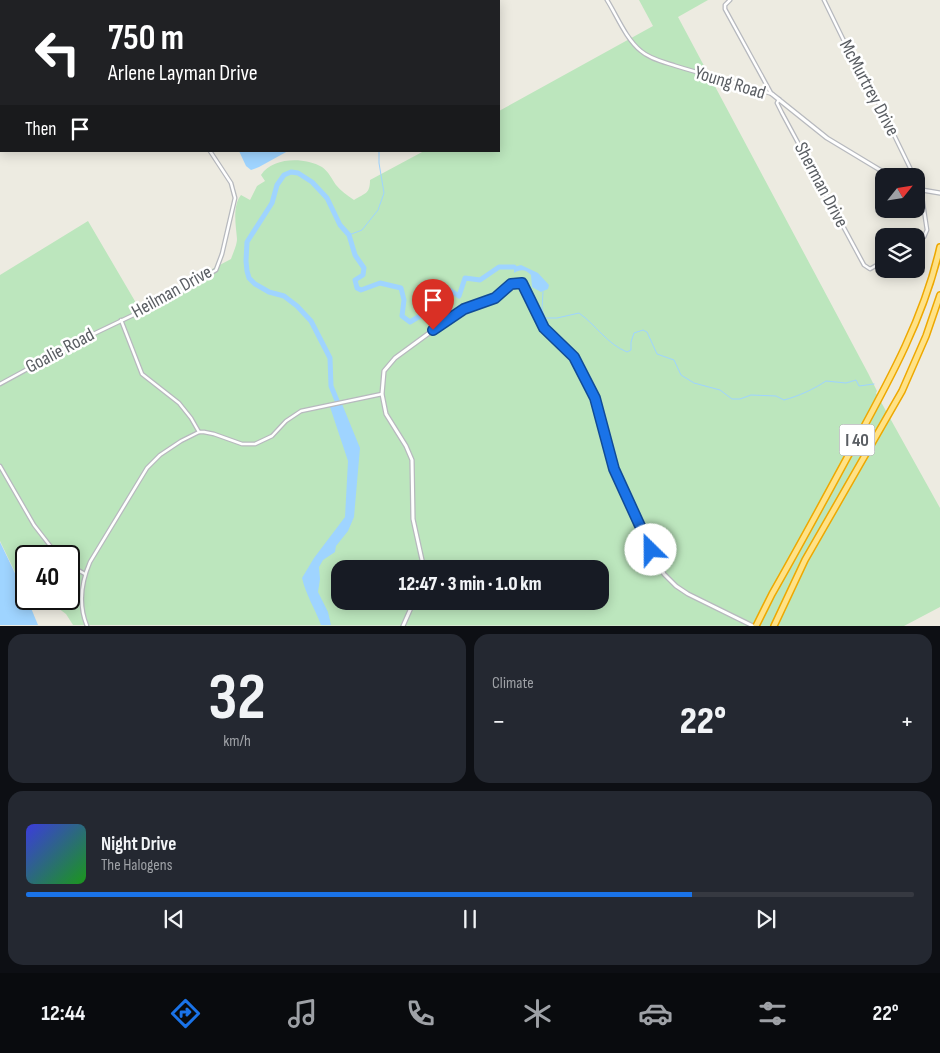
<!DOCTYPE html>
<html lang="en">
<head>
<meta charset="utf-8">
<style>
  :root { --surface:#171b24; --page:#242831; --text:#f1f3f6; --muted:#9ea1a6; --line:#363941; --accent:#1a73e8 }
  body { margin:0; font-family:"Sofia Sans Condensed",sans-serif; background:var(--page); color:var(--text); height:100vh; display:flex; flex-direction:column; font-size:19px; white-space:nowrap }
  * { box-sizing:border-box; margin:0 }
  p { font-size:16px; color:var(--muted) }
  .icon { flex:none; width:28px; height:28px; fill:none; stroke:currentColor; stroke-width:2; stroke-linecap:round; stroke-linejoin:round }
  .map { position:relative; height:626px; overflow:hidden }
  .side { display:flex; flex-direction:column; gap:8px; padding:8px; background:#0d0f14; flex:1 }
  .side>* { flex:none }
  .top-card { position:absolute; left:0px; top:0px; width:500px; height:152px; box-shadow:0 2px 12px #0003; background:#202124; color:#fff; overflow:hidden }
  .needle { width:32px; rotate:60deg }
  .controls { position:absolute; left:875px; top:168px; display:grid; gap:10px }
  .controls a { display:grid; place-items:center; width:50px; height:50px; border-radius:10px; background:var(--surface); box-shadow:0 2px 12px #0003; font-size:25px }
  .speed { position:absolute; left:15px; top:545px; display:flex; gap:10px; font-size:25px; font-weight:700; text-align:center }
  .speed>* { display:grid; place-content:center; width:65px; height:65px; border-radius:50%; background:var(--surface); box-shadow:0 2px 12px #0003; line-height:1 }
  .speed .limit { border:2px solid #111; border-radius:8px; background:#fff; color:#111 }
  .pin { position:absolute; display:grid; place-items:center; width:42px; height:42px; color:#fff; margin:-51px -21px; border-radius:50% 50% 50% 0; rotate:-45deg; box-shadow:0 0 5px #0007 }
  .pin .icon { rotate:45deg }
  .me { position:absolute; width:55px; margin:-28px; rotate:337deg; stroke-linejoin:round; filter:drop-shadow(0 0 4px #0008) }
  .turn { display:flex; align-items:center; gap:18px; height:105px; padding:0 25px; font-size:22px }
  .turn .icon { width:65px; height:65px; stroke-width:2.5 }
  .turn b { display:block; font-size:35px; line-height:42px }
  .then { display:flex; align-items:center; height:48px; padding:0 25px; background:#0003; gap:10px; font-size:19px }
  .big { font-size:38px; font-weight:800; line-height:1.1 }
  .side .card { flex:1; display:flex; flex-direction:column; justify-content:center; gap:8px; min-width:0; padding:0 18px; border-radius:15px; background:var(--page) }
  .side .dial { align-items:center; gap:0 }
  .dial b { font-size:65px; line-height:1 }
  .song { display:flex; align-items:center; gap:15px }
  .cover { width:60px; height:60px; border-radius:8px; background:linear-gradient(135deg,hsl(240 70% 55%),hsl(120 70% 35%)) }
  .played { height:5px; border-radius:2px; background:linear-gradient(90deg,var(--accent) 75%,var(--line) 75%) }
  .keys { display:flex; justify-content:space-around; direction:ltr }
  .heat { display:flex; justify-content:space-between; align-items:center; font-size:28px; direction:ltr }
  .side .tiles { flex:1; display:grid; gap:8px; grid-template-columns:1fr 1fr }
  .card:last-child { grid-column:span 2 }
  .trip { position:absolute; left:331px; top:560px; width:278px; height:50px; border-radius:15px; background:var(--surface); box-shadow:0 2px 12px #0003; font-weight:800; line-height:50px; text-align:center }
  .menu { display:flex; height:80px; justify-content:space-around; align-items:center; background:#090b0e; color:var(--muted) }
  .menu .icon { width:35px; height:35px }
  .menu .current { color:var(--accent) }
  .menu b { font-size:22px; color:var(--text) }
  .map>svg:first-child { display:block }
  .green { fill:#bce6bd; fill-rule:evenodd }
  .water { fill:#9fd4ff }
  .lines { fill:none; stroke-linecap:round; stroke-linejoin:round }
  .stream { stroke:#9fd4ff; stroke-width:1 }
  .river { stroke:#9fd4ff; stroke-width:5 }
  .minor-casing { stroke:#b7b9be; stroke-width:5 }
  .tertiary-casing { stroke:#b7b9be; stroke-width:5.5 }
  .motorway-casing { stroke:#eea800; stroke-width:8 }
  .minor { stroke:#fff; stroke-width:2.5 }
  .tertiary { stroke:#fff; stroke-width:3 }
  .motorway { stroke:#ffe286; stroke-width:5 }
  .route-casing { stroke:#114b97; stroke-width:12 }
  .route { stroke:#1a73e8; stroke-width:9 }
  .labels { text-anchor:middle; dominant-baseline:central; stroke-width:5; stroke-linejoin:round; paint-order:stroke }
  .shield { fill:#fff; stroke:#8c8e92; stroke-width:1 }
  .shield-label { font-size:18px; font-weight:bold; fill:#5a5e63 }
  .street-label { font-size:19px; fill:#5a5e63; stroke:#fff }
</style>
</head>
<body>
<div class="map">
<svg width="940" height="626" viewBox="0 0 940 626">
  <rect width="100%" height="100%" fill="#edebe1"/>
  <path class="green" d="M639,0H708L678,17L868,373L877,391L876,393L940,508V607L904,626L73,625L66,614L58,608L35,610L31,608L28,599H69V556H26V595L0,541V275L88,221L139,308L231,259C233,253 237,245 237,239C236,226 232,206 241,195L250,200L257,186L265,181L261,175C273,157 304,157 322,167C328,171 332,179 336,185C341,191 347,195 354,200C365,193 370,194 370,180L424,151H499V111L653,26ZM340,569H600V601H340Z"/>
  <g class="water">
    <path d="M178,0H264L176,1Z"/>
    <path d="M239,151H288L259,167L251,170L246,166Z"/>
    <path d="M521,265L538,273L549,285L548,289L541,292L532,287L531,275C526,269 520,269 514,273V267Z"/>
    <path d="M342,404L360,448L354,517L348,531L336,546L335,552L323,560L319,567L320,579L318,592L328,612L331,625H321C315,609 306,595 302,578L314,558L345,517L348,461L330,407Z"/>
    <path d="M0,542L26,596L38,625H0Z"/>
  </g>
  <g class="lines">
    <g class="stream">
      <path d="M302,0V1"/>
      <path d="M349,235L362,230L378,210L384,193L379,163V151"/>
      <path d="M543,292L542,309L545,318H557L579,313C596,325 607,344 627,352L631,350V342L634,333L643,330L647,332L657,354L674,360L681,375L694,383L720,390L732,399H740L751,395L776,396L784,400C799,396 814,389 826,381L846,383L856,380L859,386L874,384"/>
    </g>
    <path class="river" d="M338,403L331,386L330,358L311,321L297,306L284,296L269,292L255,284L249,278L247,271L246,261L247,242L272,203L277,185L284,175L291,172L298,173L312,182L327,198L340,225L349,235L355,255L364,268L363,275L355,280L357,288L361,290L380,283L401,288L404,300L402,316L410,322L433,308L440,294L448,289L459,296L465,278L480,280L499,267H514"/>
    <defs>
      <g id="minor">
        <path d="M607,0C617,16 626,39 641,51C650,59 664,62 676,66C708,76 740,83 772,94"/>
        <path d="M730,0L725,5V9L771,93"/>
        <path d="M824,0L843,39L878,102L914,176"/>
        <path d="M779,99L777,103L782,113L864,265L870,269L884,261"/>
        <path d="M916,242L924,237L927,230L921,190"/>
        <path d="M121,320L142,374L179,403L191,418L199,432"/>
        <path d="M0,384L81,340L175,295L216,270L222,254L235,198L231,183L210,151"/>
        <path d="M0,466L34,525L58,556"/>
        <path d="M69,565L85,574"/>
        <path d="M87,626C78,604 81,583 90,562L147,468L160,455L181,441L199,432H204L214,434L242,444H255L272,436L286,421L301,411L382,394"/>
      </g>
      <g id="tertiary">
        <path d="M772,94L827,138L890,176"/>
        <path d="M916,189L940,193"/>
        <path d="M424,569L413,519L412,460L406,446L386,414L382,394L384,371L395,358L451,317L467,308L495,298L511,283H522L525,287L543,328L574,357L595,398L614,469L653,554L664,574L676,586L688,594L753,626"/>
        <path d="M403,626L414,601"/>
      </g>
      <g id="motorway">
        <path d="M756,626L772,594C800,545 827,495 854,445C889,381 924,318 940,247"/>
        <path d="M774,626L805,560L902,391L926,336L940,295"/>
      </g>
    </defs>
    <use href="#minor" class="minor-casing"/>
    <use href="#tertiary" class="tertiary-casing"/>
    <use href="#motorway" class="motorway-casing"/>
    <use href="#minor" class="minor"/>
    <use href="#tertiary" class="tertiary"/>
    <use href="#motorway" class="motorway"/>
  </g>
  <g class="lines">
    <defs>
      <path id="route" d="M433,330L464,309L495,298L511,284L522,283L544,328L574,357L595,398L614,469L651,550"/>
    </defs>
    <use href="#route" class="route-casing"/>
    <use href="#route" class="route"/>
  </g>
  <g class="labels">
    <rect class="shield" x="839.5" y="424.5" width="35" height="31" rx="4"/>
    <g class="shield-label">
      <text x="857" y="440">I 40</text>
    </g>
    <g class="street-label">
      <text transform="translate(730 83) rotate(17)">Young Road</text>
      <text transform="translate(869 88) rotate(62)">McMurtrey Drive</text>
      <text transform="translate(821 185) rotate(62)">Sherman Drive</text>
      <text transform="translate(172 292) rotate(-29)">Heilman Drive</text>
      <text transform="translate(60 351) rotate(-28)">Goalie Road</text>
    </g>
  </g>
</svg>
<div class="controls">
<a><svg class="needle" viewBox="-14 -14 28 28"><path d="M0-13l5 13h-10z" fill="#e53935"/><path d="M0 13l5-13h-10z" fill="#9ea1a6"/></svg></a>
<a><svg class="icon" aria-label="layers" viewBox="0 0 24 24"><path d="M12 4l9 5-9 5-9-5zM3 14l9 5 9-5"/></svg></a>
</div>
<div class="speed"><div class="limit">40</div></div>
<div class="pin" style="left:433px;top:330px;background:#d93025"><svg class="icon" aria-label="arrive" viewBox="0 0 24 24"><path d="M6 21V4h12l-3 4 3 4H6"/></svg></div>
<svg class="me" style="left:651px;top:550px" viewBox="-20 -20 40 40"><circle r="19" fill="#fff"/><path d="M0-13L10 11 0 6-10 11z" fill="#1a73e8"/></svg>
<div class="trip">12:47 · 3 min · 1.0 km</div>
<div class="top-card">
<div class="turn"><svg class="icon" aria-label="left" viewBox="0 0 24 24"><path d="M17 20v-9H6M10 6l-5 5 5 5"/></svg><div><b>750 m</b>Arlene Layman Drive</div></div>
<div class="then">Then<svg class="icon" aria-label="arrive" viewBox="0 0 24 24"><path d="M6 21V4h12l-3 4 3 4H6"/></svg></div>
</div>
</div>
<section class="side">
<div class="tiles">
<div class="card dial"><b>32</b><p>km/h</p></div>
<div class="card"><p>Climate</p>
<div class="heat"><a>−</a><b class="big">22°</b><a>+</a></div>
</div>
<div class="card">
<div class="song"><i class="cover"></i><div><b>Night Drive</b><p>The Halogens</p></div></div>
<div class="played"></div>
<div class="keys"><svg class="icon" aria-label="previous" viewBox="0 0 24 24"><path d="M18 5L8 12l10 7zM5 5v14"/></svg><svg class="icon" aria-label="pause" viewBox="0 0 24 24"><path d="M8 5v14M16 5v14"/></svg><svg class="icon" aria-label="next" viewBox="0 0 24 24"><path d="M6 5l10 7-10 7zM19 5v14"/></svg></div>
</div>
</div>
</section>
<nav class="menu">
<b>12:44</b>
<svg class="icon current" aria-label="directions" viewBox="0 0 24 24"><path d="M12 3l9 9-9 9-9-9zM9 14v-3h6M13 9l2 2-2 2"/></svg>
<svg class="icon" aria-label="music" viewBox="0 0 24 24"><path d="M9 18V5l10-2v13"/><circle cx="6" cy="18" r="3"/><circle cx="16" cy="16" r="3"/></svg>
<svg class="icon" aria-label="phone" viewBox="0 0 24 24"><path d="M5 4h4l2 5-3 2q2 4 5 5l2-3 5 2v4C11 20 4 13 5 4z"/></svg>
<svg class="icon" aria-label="climate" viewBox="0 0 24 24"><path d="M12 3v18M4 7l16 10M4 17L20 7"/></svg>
<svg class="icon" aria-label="car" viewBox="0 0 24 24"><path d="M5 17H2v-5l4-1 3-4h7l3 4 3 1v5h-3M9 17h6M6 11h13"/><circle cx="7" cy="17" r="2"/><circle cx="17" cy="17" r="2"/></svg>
<svg class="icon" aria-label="filters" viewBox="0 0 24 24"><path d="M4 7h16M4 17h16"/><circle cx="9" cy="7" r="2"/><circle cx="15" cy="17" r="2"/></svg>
<b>22°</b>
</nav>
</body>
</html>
